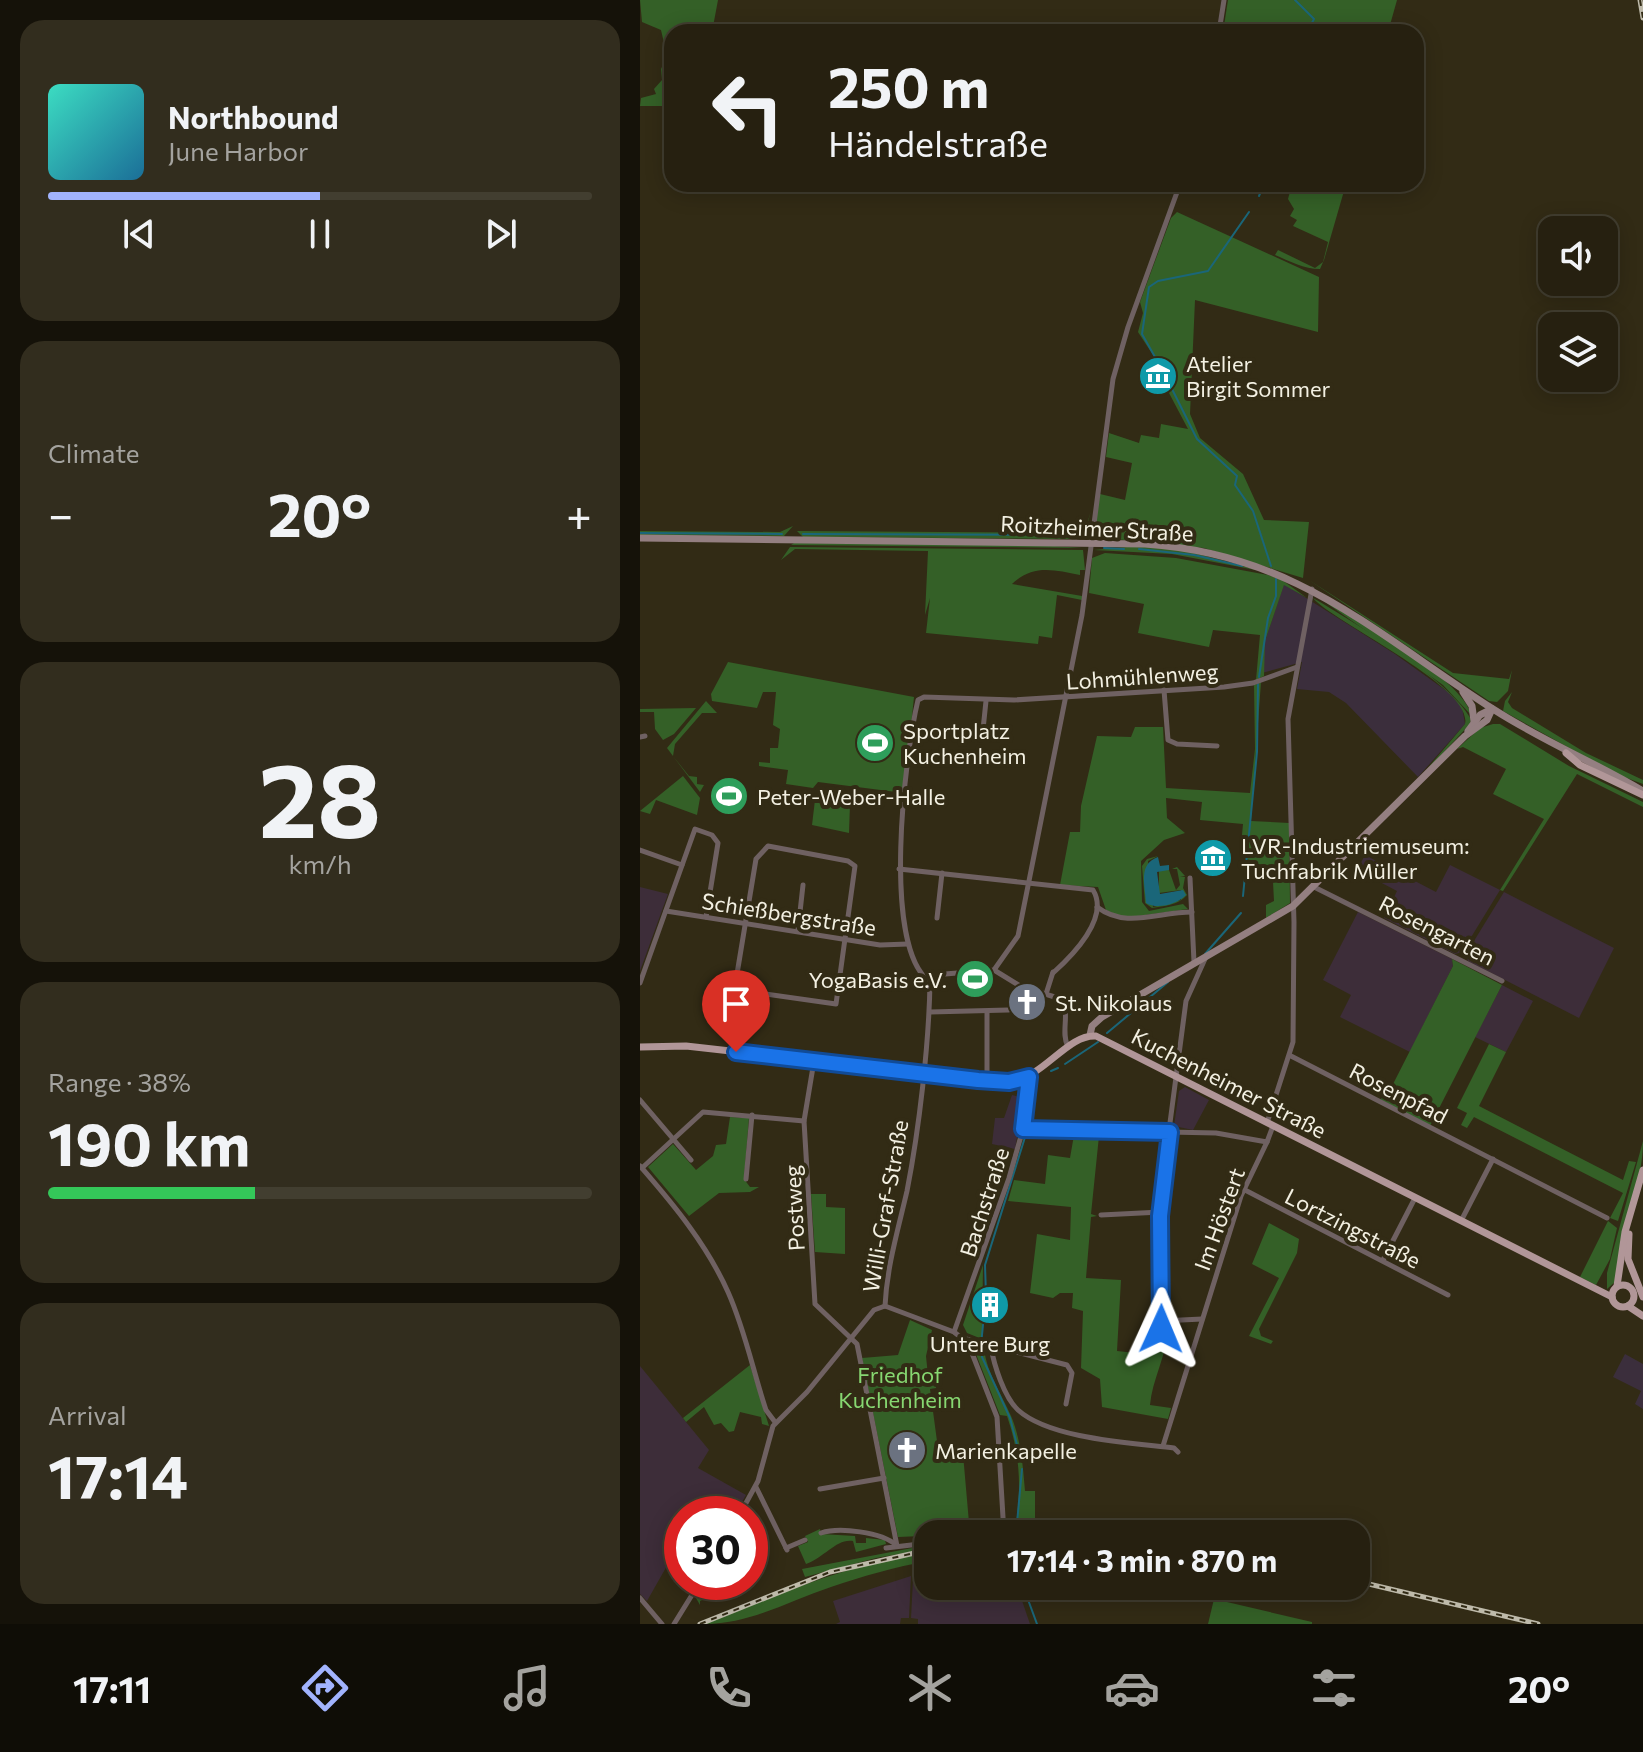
<!DOCTYPE html>
<html lang="en">
<head>
<meta charset="utf-8">
<style>
  :root { --surface:#262010; --page:#322d1e; --text:#f1f3f6; --muted:#a4a39f; --line:#423e30; --accent:#a1b3fd }
  body { margin:0; font-family:Commissioner,sans-serif; background:var(--page); color:var(--text); height:100vh; display:flex; flex-direction:column; font-size:30px; white-space:nowrap }
  * { box-sizing:border-box; margin:0 }
  p { font-size:26px; color:var(--muted) }
  .icon { flex:none; width:44px; height:44px; fill:none; stroke:currentColor; stroke-width:2; stroke-linecap:round; stroke-linejoin:round }
  .map { position:relative; flex:1; overflow:hidden }
  .panel { display:flex; flex-direction:column; gap:20px; padding:20px; background:#151209; width:640px }
  .panel>* { flex:none }
  .banner { position:absolute; left:24px; top:24px; width:760px; height:168px; border-radius:24px; box-shadow:0 4px 20px #0003,0 0 0 2px var(--line); background:#262010; color:var(--text); overflow:hidden }
  .tools { position:absolute; left:898px; top:216px; display:grid; gap:16px }
  .tools a { display:grid; place-items:center; width:80px; height:80px; border-radius:16px; background:var(--surface); box-shadow:0 4px 20px #0003,0 0 0 2px var(--line); font-size:40px }
  .speed { position:absolute; left:24px; top:1496px; display:flex; gap:16px; font-size:40px; font-weight:700; text-align:center }
  .speed>* { display:grid; place-content:center; width:104px; height:104px; border-radius:50%; background:var(--surface); box-shadow:0 4px 20px #0003,0 0 0 2px var(--line); line-height:1 }
  .speed .limit { border:12px solid #d22; background:#fff; color:#111 }
  .pin { position:absolute; display:grid; place-items:center; width:68px; height:68px; color:#fff; margin:-82px -34px; border-radius:50% 50% 50% 0; rotate:-45deg; box-shadow:0 0 8px #0007 }
  .pin .icon { rotate:45deg }
  .me { position:absolute; width:88px; margin:-44px; rotate:1deg; stroke-linejoin:round; filter:drop-shadow(0 0 6px #0008) }
  .turn { display:flex; align-items:center; gap:28px; height:168px; padding:0 32px; font-size:36px }
  .turn .icon { width:104px; height:104px; stroke-width:2.5 }
  .turn b { display:block; font-size:56px; line-height:68px }
  .big { font-size:60px; font-weight:700; line-height:1.1 }
  .panel .card { flex:1; display:flex; flex-direction:column; justify-content:center; gap:12px; min-width:0; padding:0 28px; border-radius:24px; background:var(--page) }
  .panel .dial { align-items:center; gap:0 }
  .dial b { font-size:104px; line-height:1 }
  .song { display:flex; align-items:center; gap:24px }
  .cover { width:96px; height:96px; border-radius:12px; background:linear-gradient(135deg,hsl(170 70% 55%),hsl(200 70% 35%)) }
  .played { height:8px; border-radius:4px; background:linear-gradient(90deg,var(--accent) 50%,var(--line) 50%) }
  .keys { display:flex; justify-content:space-around; direction:ltr }
  .heat { display:flex; justify-content:space-between; align-items:center; font-size:44px; direction:ltr }
  .charge { height:12px; border-radius:6px; background:linear-gradient(90deg,#34c759 38%,var(--line) 0) }
  .trip { position:absolute; left:274px; top:1520px; width:456px; height:80px; border-radius:24px; background:var(--surface); box-shadow:0 4px 20px #0003,0 0 0 2px var(--line); font-weight:700; line-height:80px; text-align:center }
  .tab-bar { display:flex; height:128px; justify-content:space-around; align-items:center; background:#0f0d06; color:var(--muted) }
  .tab-bar .icon { width:56px; height:56px }
  .tab-bar .on { color:var(--accent) }
  .tab-bar b { font-size:36px; color:var(--text) }
  main { display:flex; flex:1; min-height:0 }
  .map>svg:first-child { display:block }
  .commercial { fill:#3d2d39 }
  .industrial { fill:#3b2e3c }
  .green { fill:#346027 }
  .water { fill:#1a6679 }
  .lines { fill:none; stroke-linecap:round; stroke-linejoin:round }
  .stream { stroke:#1a6679; stroke-width:2 }
  .street { stroke:#6f6162; stroke-width:5 }
  .secondary { stroke:#947f81; stroke-width:7 }
  .primary { stroke:#b19698; stroke-width:7 }
  .rail-casing { stroke:#bebaaa; stroke-width:5 }
  .rail { stroke:#322b15; stroke-width:2; stroke-dasharray:6; stroke-linecap:butt }
  .route-casing { stroke:#114b97; stroke-width:20 }
  .route { stroke:#1a73e8; stroke-width:14 }
  .labels { text-anchor:middle; dominant-baseline:central; stroke-width:8; stroke-linejoin:round; paint-order:stroke }
  .poi-label { font-size:22px; fill:#f3f0e2; stroke:#322b15; text-anchor:start }
  .street-label { font-size:22px; fill:#f3f0e2; stroke:#322b15 }
  .park-label { font-size:22px; fill:#87d771; stroke:#322b15 }
</style>
</head>
<body>
<main>
<section class="panel">
<div class="card">
<div class="song"><i class="cover"></i><div><b>Northbound</b><p>June Harbor</p></div></div>
<div class="played"></div>
<div class="keys"><svg class="icon" aria-label="previous" viewBox="0 0 24 24"><path d="M18 5L8 12l10 7zM5 5v14"/></svg><svg class="icon" aria-label="pause" viewBox="0 0 24 24"><path d="M8 5v14M16 5v14"/></svg><svg class="icon" aria-label="next" viewBox="0 0 24 24"><path d="M6 5l10 7-10 7zM19 5v14"/></svg></div>
</div>
<div class="card"><p>Climate</p>
<div class="heat"><a>−</a><b class="big">20°</b><a>+</a></div>
</div>
<div class="card dial"><b>28</b><p>km/h</p></div>
<div class="card"><p>Range · 38%</p><b class="big">190 km</b><div class="charge"></div></div>
<div class="card"><p>Arrival</p><b class="big">17:14</b></div>
</section>
<div class="map">
<svg width="1003" height="1624" viewBox="0 0 1003 1624">
  <rect width="100%" height="100%" fill="#322b15"/>
  <g class="commercial">
    <path d="M725,855L796,892L810,865L860,890L822,952L815,954L744,918L757,891L717,870Z"/>
    <path d="M0,887L28,894L0,971Z"/>
    <path d="M864,892L974,948L939,1018L828,961L826,954Z"/>
    <path d="M718,912L812,959L813,966L770,1052L700,1017L711,995L683,980Z"/>
    <path d="M862,985L893,1001L866,1052L835,1037Z"/>
    <path d="M545,1087L569,1100L553,1130L534,1126L539,1091Z"/>
    <path d="M372,1095L384,1098L375,1149L352,1144L355,1118H364Z"/>
    <path d="M0,1366L69,1450L58,1468L106,1495L95,1514H42V1571L28,1564L7,1601L0,1594Z"/>
    <path d="M288,1572V1586H377L390,1624H278V1619L271,1618L273,1579Z"/>
    <path d="M271,1576L269,1618H261L260,1624H196L200,1622L193,1601Z"/>
  </g>
  <g class="industrial">
    <path d="M644,584L755,654L808,692L822,707L825,724L778,777L706,703L689,692L657,689L662,662L622,673L625,641Z"/>
    <path d="M985,1354L1003,1364V1409L995,1404L1001,1391L973,1377Z"/>
  </g>
  <g class="green">
    <path d="M0,0H78L72,32H32V106H0L1,98L16,94L14,89L22,80L21,69L27,56L21,30L2,22Z"/>
    <path d="M588,0H757L748,32H583Z"/>
    <path d="M652,184H706L684,260L680,269C664,269 649,261 635,255L638,250L675,268L683,262L688,242L653,226L657,220L650,216L654,209L648,199Z"/>
    <path d="M537,212L679,277L678,332L555,300L550,414L560,438L603,474L624,520L669,522L663,578L564,548L455,537L458,532L469,534L471,526L455,521L460,494L485,500L492,463L466,457L469,433L499,443L501,435L519,438L521,424L548,429L529,393L530,381L498,332L503,313L500,302L531,218Z"/>
    <path d="M451,511L442,539L163,537L157,531L437,533L445,532Z"/>
    <path d="M153,526L144,536L0,535V531L140,532Z"/>
    <path d="M154,543L401,545L442,548L151,545Z"/>
    <path d="M498,546L543,550L621,571L532,554L454,550Z"/>
    <path d="M150,547L443,550L445,570H440V575C414,570 393,564 372,584L442,596V600L417,595L412,638L399,636L398,644L286,633L290,598L285,615L288,551L155,549L141,560Z"/>
    <path d="M465,553L536,558L628,575L642,580L667,598L644,585L625,641L624,676L616,680L620,635L573,630L569,647L498,633L504,604L449,593L452,558Z"/>
    <path d="M669,580L813,673L869,679L872,670L868,691L857,702L849,701Z"/>
    <path d="M675,595C712,618 822,677 832,716L803,685Z"/>
    <path d="M673,598C714,622 809,679 831,719L830,724L790,767L787,769L825,724C834,687 694,623 673,598Z"/>
    <path d="M88,662L274,697L264,793L178,782L173,788L146,784L148,770L119,766V762L130,763V748H138L140,729L133,725L136,692H123L117,708L72,701L71,694Z"/>
    <path d="M621,682L611,821L649,823L650,903L626,918V905L634,901L633,882L627,881L621,865L600,856L603,824L560,820L562,802L526,798L527,818L545,833L524,840L501,861L502,902L509,911L543,904L548,909L484,918L466,910L458,887L420,885L430,832H440L441,806L457,736L491,737L495,727H523L526,788L610,793L615,749L614,685Z"/>
    <path d="M872,692L868,702L872,708L946,753L1003,780V784L976,774L863,711L865,701Z"/>
    <path d="M66,701L77,713H62L35,744L33,756L49,776L57,777V784L64,785L60,792L27,748Z"/>
    <path d="M56,708L34,734L23,740L15,729L14,712H0V709Z"/>
    <path d="M853,724H860L929,766L1003,802V807L937,774L863,891L860,890L904,819L853,794L866,769L823,747L817,749L840,728Z"/>
    <path d="M43,776L60,798L57,815L16,800L10,814L0,811Z"/>
    <path d="M175,800L210,804L209,833L172,825Z"/>
    <path d="M518,856L508,861L513,907L541,900V890L519,893V870H529L536,890L540,885L537,869H532L537,867L545,876L540,877H545L543,888L547,895C539,905 524,906 512,908L505,903L502,866L507,859Z"/>
    <path d="M812,959L862,985L790,1126L740,1099L747,1096L813,966Z"/>
    <path d="M849,1044L866,1052L839,1106L983,1180L989,1161L996,1162L978,1221L970,1218L983,1193L834,1117L827,1128L821,1125L827,1113L817,1108Z"/>
    <path d="M90,1117L109,1118L104,1179L110,1187H119L110,1192L79,1193L49,1216L8,1167L33,1144L56,1170L73,1156L76,1145L86,1144Z"/>
    <path d="M434,1135L459,1136L451,1214L457,1216L451,1217L446,1278L481,1280L477,1351L496,1353L499,1337H514L520,1330H528C526,1357 512,1380 510,1405L531,1408L528,1419L462,1407L460,1379L441,1368L443,1311L432,1308L433,1293H420L413,1298L390,1293L397,1234L430,1240L431,1207L368,1201L374,1180L405,1184L408,1155L430,1158Z"/>
    <path d="M1003,1141C1003,1188 978,1233 976,1281L967,1289V1273Z"/>
    <path d="M171,1194H186V1207L205,1208V1254L175,1252Z"/>
    <path d="M968,1221L977,1228L970,1259L956,1285L940,1277Z"/>
    <path d="M629,1223L659,1239L657,1253L619,1329L621,1336L633,1341L631,1344L609,1336L639,1278L612,1264Z"/>
    <path d="M343,1265L342,1339L327,1333L323,1325Z"/>
    <path d="M270,1320L292,1330L286,1356L288,1376L297,1377L296,1388L290,1389L299,1456L323,1454L330,1534L258,1537L222,1358L258,1355Z"/>
    <path d="M337,1344L344,1345C344,1368 362,1395 371,1416C381,1440 383,1466 385,1491H395V1526H410L408,1534H374C382,1492 381,1457 367,1416L360,1415L334,1349Z"/>
    <path d="M110,1365L129,1426L122,1424L121,1417L100,1412L94,1431L89,1432L81,1423L74,1425L64,1407L46,1422L43,1418Z"/>
    <path d="M180,1529L181,1534L215,1536L216,1543H226V1538L245,1540L246,1544L216,1552L213,1541C197,1538 185,1557 166,1564L158,1546L168,1542L165,1536Z"/>
    <path d="M288,1545V1549L236,1558L165,1577L162,1569Z"/>
    <path d="M288,1552V1561C255,1567 223,1576 191,1587C149,1601 110,1624 65,1624C138,1594 209,1564 288,1552Z"/>
    <path d="M63,1582H106L103,1587L100,1585L78,1593L79,1597L76,1594L60,1601V1605L56,1598Z"/>
    <path d="M574,1599L672,1622V1624H568Z"/>
  </g>
  <path class="water" d="M518,857L520,866L529,865V870L517,872L520,894L543,890L546,895C538,904 517,910 506,903C505,884 498,864 518,857Z"/>
  <g class="lines">
    <g class="stream">
      <path d="M655,0L674,19L667,32"/>
      <path d="M619,196L624,184"/>
      <path d="M519,364L502,334L509,287L518,281L568,271L609,212"/>
      <path d="M529,383L557,439L597,476L595,485L613,511L631,566"/>
      <path d="M0,533L142,534"/>
      <path d="M163,534L443,535"/>
      <path d="M464,548L484,549"/>
      <path d="M499,549L554,555L602,566"/>
      <path d="M619,677L628,618L636,596V579"/>
      <path d="M603,896L617,752L618,684"/>
      <path d="M565,954L601,913"/>
      <path d="M467,1033L528,982"/>
      <path d="M425,1064L458,1042"/>
      <path d="M411,1071L418,1068"/>
      <path d="M381,1460L370,1418L342,1357L341,1345L346,1295L345,1265L386,1134L395,1084"/>
      <path d="M376,1534L382,1469"/>
      <path d="M383,1586L397,1624"/>
    </g>
    <g class="street">
      <path d="M579,32L584,0"/>
      <path d="M524,690L528,740L537,744L577,746"/>
      <path d="M0,737L5,736"/>
      <path d="M342,739L346,701"/>
      <path d="M128,846L208,861L215,866L196,1004L104,991L95,986L116,859Z"/>
      <path d="M0,850L42,865"/>
      <path d="M259,869L453,890C470,918 432,956 413,973"/>
      <path d="M550,878L554,962"/>
      <path d="M674,887L862,981"/>
      <path d="M457,907C486,929 517,912 552,912"/>
      <path d="M26,911L240,945L268,944"/>
      <path d="M297,918L302,873"/>
      <path d="M158,930L163,885"/>
      <path d="M354,970L380,986L421,999C431,1014 420,1031 428,1047"/>
      <path d="M290,982L305,974L354,970L378,936L442,615L473,379L488,327L540,184"/>
      <path d="M0,983L55,829L72,835L78,843L66,917"/>
      <path d="M406,994L413,972"/>
      <path d="M290,1012L368,1010"/>
      <path d="M347,1012V1079"/>
      <path d="M651,1056L967,1218"/>
      <path d="M174,1061L164,1121L175,1304L217,1344L257,1546"/>
      <path d="M0,1100L51,1160"/>
      <path d="M627,1123L653,1042L654,922L648,719L672,589"/>
      <path d="M383,1129L576,1133L627,1142L633,1126"/>
      <path d="M0,1166C34,1205 67,1245 88,1292C105,1330 113,1371 126,1410L135,1422"/>
      <path d="M2,1168L63,1112L164,1121"/>
      <path d="M106,1179L112,1115"/>
      <path d="M603,1189L808,1295"/>
      <path d="M461,1215L521,1212"/>
      <path d="M821,1221L853,1159"/>
      <path d="M743,1260L775,1198"/>
      <path d="M245,1306C247,1266 258,1230 267,1191C279,1130 289,1044 290,982C241,947 265,754 278,700L284,697L374,700L584,687L613,683L657,667"/>
      <path d="M245,1306L314,1332L328,1343L357,1417L364,1534"/>
      <path d="M521,1321L562,1319"/>
      <path d="M521,1329L520,1216L528,1138L546,1001L565,959"/>
      <path d="M314,1332L369,1178L383,1129L389,1077"/>
      <path d="M326,1339L427,1365L432,1373L426,1404"/>
      <path d="M351,1347C354,1365 364,1397 378,1410C410,1439 492,1443 534,1448L538,1452"/>
      <path d="M523,1446L601,1196L627,1142"/>
      <path d="M116,1487L147,1550"/>
      <path d="M180,1489L244,1478"/>
      <path d="M100,1514L118,1481L133,1426L167,1392L234,1310L245,1306"/>
      <path d="M181,1533C199,1527 242,1532 256,1545"/>
      <path d="M348,1534L364,1532"/>
      <path d="M146,1548L165,1540"/>
      <path d="M246,1548L288,1543"/>
      <path d="M0,1598L22,1624"/>
      <path d="M34,1624L60,1582"/>
    </g>
    <g class="secondary">
      <path d="M0,538L505,544C656,554 733,632 853,709C901,740 954,762 1003,791"/>
      <path d="M823,692L832,706L834,721"/>
      <path d="M828,731L840,715L852,709"/>
      <path d="M450,1035L452,1026L462,1017L653,906L825,736L847,720L852,709"/>
    </g>
    <g class="primary">
      <path d="M926,753L940,765L1003,795"/>
      <path d="M0,1047L46,1046L369,1082C404,1078 427,1034 456,1036L972,1297"/>
      <path d="M989,1234L988,1259L1003,1297"/>
      <circle cx="983" cy="1296" r="11"/>
      <path d="M977,1286L985,1232L1003,1170"/>
      <path d="M988,1306L1003,1316"/>
    </g>
    <defs>
      <g id="rail">
        <path d="M1000,0L1003,18"/>
        <path d="M716,1581L898,1624"/>
        <path d="M60,1624L190,1572L288,1550"/>
      </g>
    </defs>
    <use href="#rail" class="rail-casing"/>
    <use href="#rail" class="rail"/>
  </g>
  <g class="lines">
    <defs>
      <path id="route" d="M96,1052L338,1080L369,1082L389,1077L383,1129L530,1132L520,1216L521,1329"/>
    </defs>
    <use href="#route" class="route-casing"/>
    <use href="#route" class="route"/>
  </g>
  <defs>
    <symbol id="museum-disc" viewBox="-11 -11 22 22"><circle r="9.5" fill="#0f9aa8" stroke="#322b15"/><path d="M0-6L6-3V-2H-6V-3ZM-5-1h2V3h-2ZM-1-1h2V3h-2ZM3-1h2V3H3ZM-6 4H6V6H-6Z" fill="#fff"/></symbol>
    <symbol id="stadium-disc" viewBox="-11 -11 22 22"><circle r="9.5" fill="#2e9e5b" stroke="#322b15"/><path d="M0-5a6.5 5 0 1 0 0 10a6.5 5 0 1 0 0-10ZM-3.5-1.8h7v3.6h-7Z" fill="#fff"/></symbol>
    <symbol id="church-disc" viewBox="-11 -11 22 22"><circle r="9.5" fill="#6b7280" stroke="#322b15"/><path d="M-1.2-6h2.4v3.5h3.3v2.4h-3.3V6h-2.4V-.1h-3.3v-2.4h3.3Z" fill="#fff"/></symbol>
    <symbol id="building-disc" viewBox="-11 -11 22 22"><circle r="9.5" fill="#0f9aa8" stroke="#322b15"/><path d="M-4-6H4V6H1V3H-1V6H-4ZM-2.5-4.3h1.7v1.8h-1.7ZM.8-4.3h1.7v1.8H.8ZM-2.5-1h1.7V.8h-1.7ZM.8-1h1.7V.8H.8Z" fill="#fff"/></symbol>
  </defs>
  <g fill-rule="evenodd">
    <use href="#museum-disc" x="496" y="354" width="44" height="44"/>
    <use href="#stadium-disc" x="213" y="721" width="44" height="44"/>
    <use href="#stadium-disc" x="67" y="774" width="44" height="44"/>
    <use href="#museum-disc" x="551" y="836" width="44" height="44"/>
    <use href="#stadium-disc" x="313" y="957" width="44" height="44"/>
    <use href="#church-disc" x="365" y="980" width="44" height="44"/>
    <use href="#building-disc" x="328" y="1283" width="44" height="44"/>
    <use href="#church-disc" x="245" y="1428" width="44" height="44"/>
  </g>
  <g class="labels">
    <g class="poi-label">
      <text x="546" y="363">Atelier<tspan x="546" dy="25">Birgit Sommer</tspan></text>
      <text x="263" y="730">Sportplatz<tspan x="263" dy="25">Kuchenheim</tspan></text>
      <text x="117" y="796">Peter-Weber-Halle</text>
      <text x="601" y="845">LVR-Industriemuseum:<tspan x="601" dy="25">Tuchfabrik Müller</tspan></text>
      <text x="307" y="979" text-anchor="end">YogaBasis e.V.</text>
      <text x="415" y="1002">St. Nikolaus</text>
      <text x="350" y="1343" text-anchor="middle">Untere Burg</text>
      <text x="295" y="1450">Marienkapelle</text>
    </g>
    <g class="street-label">
      <text transform="translate(457 528) rotate(3)">Roitzheimer Straße</text>
      <text transform="translate(502 676) rotate(-4)">Lohmühlenweg</text>
      <text transform="translate(149 914) rotate(9)">Schießbergstraße</text>
      <text transform="translate(797 930) rotate(27)">Rosengarten</text>
      <text transform="translate(589 1083) rotate(27)">Kuchenheimer Straße</text>
      <text transform="translate(759 1093) rotate(27)">Rosenpfad</text>
      <text transform="translate(344 1202) rotate(-72)">Bachstraße</text>
      <text transform="translate(245 1206) rotate(-80)">Willi-Graf-Straße</text>
      <text transform="translate(154 1208) rotate(-93)">Postweg</text>
      <text transform="translate(579 1219) rotate(-70)">Im Höstert</text>
      <text transform="translate(713 1228) rotate(27)">Lortzingstraße</text>
    </g>
    <g class="park-label">
      <text x="260" y="1374">Friedhof<tspan x="260" dy="25">Kuchenheim</tspan></text>
    </g>
  </g>
</svg>
<div class="tools">
<a><svg class="icon" aria-label="sound" viewBox="0 0 24 24"><path d="M4 9h4l5-4v14l-5-4H4zM17 9q2 3 0 6"/></svg></a>
<a><svg class="icon" aria-label="layers" viewBox="0 0 24 24"><path d="M12 4l9 5-9 5-9-5zM3 14l9 5 9-5"/></svg></a>
</div>
<div class="speed"><div class="limit">30</div></div>
<div class="pin" style="left:96px;top:1052px;background:#d93025"><svg class="icon" aria-label="arrive" viewBox="0 0 24 24"><path d="M6 21V4h12l-3 4 3 4H6"/></svg></div>
<svg class="me" style="left:521px;top:1329px" viewBox="-20 -20 40 40"><path d="M0-17L14 15 0 8-14 15z" fill="#1a73e8" stroke="#fff" stroke-width="4"/></svg>
<div class="trip">17:14 · 3 min · 870 m</div>
<div class="banner">
<div class="turn"><svg class="icon" aria-label="left" viewBox="0 0 24 24"><path d="M17 20v-9H6M10 6l-5 5 5 5"/></svg><div><b>250 m</b>Händelstraße</div></div>
</div>
</div>
</main>
<nav class="tab-bar">
<b>17:11</b>
<svg class="icon on" aria-label="directions" viewBox="0 0 24 24"><path d="M12 3l9 9-9 9-9-9zM9 14v-3h6M13 9l2 2-2 2"/></svg>
<svg class="icon" aria-label="music" viewBox="0 0 24 24"><path d="M9 18V5l10-2v13"/><circle cx="6" cy="18" r="3"/><circle cx="16" cy="16" r="3"/></svg>
<svg class="icon" aria-label="phone" viewBox="0 0 24 24"><path d="M5 4h4l2 5-3 2q2 4 5 5l2-3 5 2v4C11 20 4 13 5 4z"/></svg>
<svg class="icon" aria-label="climate" viewBox="0 0 24 24"><path d="M12 3v18M4 7l16 10M4 17L20 7"/></svg>
<svg class="icon" aria-label="car" viewBox="0 0 24 24"><path d="M5 17H2v-5l4-1 3-4h7l3 4 3 1v5h-3M9 17h6M6 11h13"/><circle cx="7" cy="17" r="2"/><circle cx="17" cy="17" r="2"/></svg>
<svg class="icon" aria-label="filters" viewBox="0 0 24 24"><path d="M4 7h16M4 17h16"/><circle cx="9" cy="7" r="2"/><circle cx="15" cy="17" r="2"/></svg>
<b>20°</b>
</nav>
</body>
</html>
